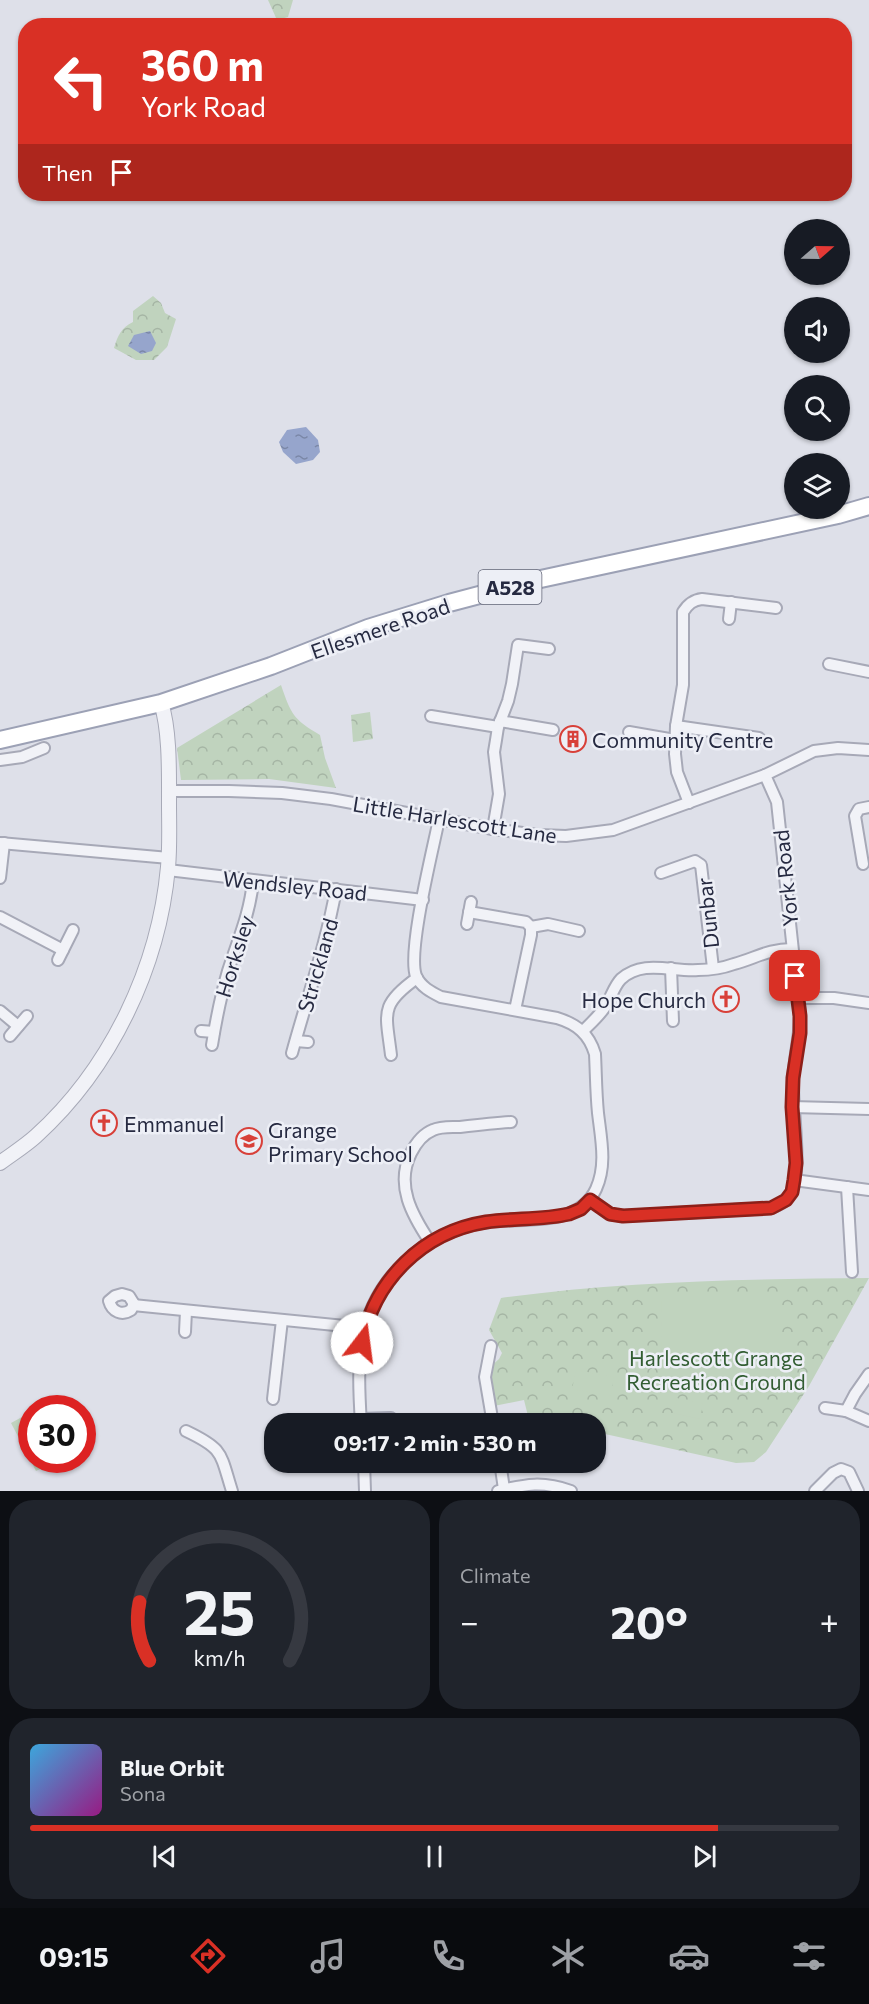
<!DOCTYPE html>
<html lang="en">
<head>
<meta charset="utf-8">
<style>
  :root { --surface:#171b24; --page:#20242c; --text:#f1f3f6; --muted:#9ea1a6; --line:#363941; --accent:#d93025 }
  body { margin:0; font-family:Commissioner,sans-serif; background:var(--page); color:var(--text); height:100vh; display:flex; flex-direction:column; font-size:22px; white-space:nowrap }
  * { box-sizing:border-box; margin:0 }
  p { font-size:20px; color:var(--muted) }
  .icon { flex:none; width:33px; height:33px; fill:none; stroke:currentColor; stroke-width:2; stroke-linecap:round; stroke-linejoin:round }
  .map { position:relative; height:1491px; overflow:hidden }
  .details { display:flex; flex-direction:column; gap:9px; padding:9px; background:#0d0f14; flex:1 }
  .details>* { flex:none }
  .top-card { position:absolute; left:18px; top:18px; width:834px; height:183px; border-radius:24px; box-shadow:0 2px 4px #0004; background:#d93025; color:#fff; overflow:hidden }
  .needle { width:39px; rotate:70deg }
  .controls { position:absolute; left:784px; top:219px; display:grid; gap:12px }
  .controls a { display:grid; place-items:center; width:66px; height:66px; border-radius:50%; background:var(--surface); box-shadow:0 2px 4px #0004; font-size:30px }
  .speed { position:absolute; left:18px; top:1395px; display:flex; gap:12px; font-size:30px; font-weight:700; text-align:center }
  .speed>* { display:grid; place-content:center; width:78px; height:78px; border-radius:50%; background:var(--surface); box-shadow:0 2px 4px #0004; line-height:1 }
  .speed .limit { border:9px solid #d22; background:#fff; color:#111 }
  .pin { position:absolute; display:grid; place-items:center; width:51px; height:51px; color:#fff; margin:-26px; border-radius:12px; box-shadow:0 3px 9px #0006 }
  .me { position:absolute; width:66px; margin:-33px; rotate:15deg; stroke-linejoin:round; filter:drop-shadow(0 0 4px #0008) }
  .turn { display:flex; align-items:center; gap:21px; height:126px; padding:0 24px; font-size:27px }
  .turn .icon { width:78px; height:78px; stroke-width:2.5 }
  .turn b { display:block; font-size:42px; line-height:51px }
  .then { display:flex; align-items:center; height:57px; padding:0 24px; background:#0003; gap:12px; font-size:22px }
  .big { font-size:45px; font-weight:700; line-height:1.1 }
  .details .card { flex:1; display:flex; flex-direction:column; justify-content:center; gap:9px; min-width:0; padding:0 21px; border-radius:24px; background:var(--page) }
  .details .dial { align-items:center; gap:0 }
  .dial svg { height:156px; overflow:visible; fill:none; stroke:var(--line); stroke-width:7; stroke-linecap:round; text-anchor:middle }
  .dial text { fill:var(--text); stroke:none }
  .song { display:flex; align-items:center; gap:18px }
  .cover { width:72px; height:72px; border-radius:9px; background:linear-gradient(135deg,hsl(200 70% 55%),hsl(310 70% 35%)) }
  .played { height:6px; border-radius:3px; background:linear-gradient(90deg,var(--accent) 85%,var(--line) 85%) }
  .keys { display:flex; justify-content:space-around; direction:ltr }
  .heat { display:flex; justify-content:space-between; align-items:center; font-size:33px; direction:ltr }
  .details .tiles { flex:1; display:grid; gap:9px; grid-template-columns:1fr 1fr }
  .card:last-child { grid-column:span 2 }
  .trip { position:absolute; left:264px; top:1413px; width:342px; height:60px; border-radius:24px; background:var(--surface); box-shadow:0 2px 4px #0004; font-weight:700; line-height:60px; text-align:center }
  .tab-bar { display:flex; height:96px; justify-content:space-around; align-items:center; background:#090b0e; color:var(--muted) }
  .tab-bar .icon { width:42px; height:42px }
  .tab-bar .active { color:var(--accent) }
  .tab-bar b { font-size:27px; color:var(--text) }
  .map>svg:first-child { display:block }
  .forest { fill:url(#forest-crowns) }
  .garden { fill:#c0d3be }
  .water { fill:url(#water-ripples) }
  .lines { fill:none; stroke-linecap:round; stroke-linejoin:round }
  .minor-casing { stroke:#a7a9b7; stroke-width:14 }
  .tertiary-casing { stroke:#a7a9b7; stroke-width:16 }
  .primary-casing { stroke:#9ca1b5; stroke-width:20 }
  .minor { stroke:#f1f2f7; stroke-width:10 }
  .tertiary { stroke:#f1f2f7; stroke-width:14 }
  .primary { stroke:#fff; stroke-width:16 }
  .route-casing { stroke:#8d1f18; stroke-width:15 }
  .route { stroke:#d93025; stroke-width:10 }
  .labels { text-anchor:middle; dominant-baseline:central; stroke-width:5; stroke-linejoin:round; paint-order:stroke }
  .shield { fill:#edeff6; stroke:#626577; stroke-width:1.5 }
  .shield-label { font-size:20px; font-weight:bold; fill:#262a41 }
  .street-label { font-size:21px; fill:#262a41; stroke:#edeff6 }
  .poi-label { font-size:21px; fill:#262a41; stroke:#edeff6; text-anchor:start }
  .park-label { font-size:21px; fill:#325d32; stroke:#edeff6 }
</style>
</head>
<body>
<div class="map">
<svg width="869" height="1491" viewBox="0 0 869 1491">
  <defs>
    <pattern id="forest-crowns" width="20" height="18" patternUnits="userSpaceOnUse" patternTransform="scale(1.5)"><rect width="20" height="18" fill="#c0d3be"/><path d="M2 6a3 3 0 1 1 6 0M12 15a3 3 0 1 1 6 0" fill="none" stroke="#a5b5a4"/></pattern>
    <pattern id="water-ripples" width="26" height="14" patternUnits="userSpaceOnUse" patternTransform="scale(1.5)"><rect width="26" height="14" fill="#96a5cc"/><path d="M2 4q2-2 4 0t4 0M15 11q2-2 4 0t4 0" fill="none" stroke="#7a87a7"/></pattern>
  </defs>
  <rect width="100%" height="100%" fill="#dee0e9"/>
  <g class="forest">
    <path d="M268,0H293L288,17L277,20Z"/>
    <path d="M153,296L161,303L165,313L176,319L167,347L154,360H136L114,348C118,335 121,328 133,322V311Z"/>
    <path d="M281,685C291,714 293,719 320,735L325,758L336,788L269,779L181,780L177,748Z"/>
    <path d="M370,712L373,739L353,742L351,715Z"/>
    <path d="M869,1278L809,1386L766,1452L754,1462L736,1463L596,1432V1424L546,1423L529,1420L524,1400L494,1406L488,1369L499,1359L502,1353L489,1330L501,1298C622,1281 747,1279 869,1278Z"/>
  </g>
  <g class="garden">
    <path d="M661,1299H780V1380H662Z"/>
    <path d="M576,1370L614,1377L611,1396L572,1389Z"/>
    <path d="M677,1398L703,1404L700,1419L673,1413Z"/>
    <path d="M31,1412L32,1460H59L36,1471L11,1423Z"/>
  </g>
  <g class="water">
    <path d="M150,331L156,343L152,351L141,354L128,346L134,335Z"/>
    <path d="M306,427L318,440L320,452L313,460L296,464L283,452L279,442L287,430Z"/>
  </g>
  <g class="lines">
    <defs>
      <g id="minor">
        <path d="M729,619L731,602"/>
        <path d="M829,664L869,672"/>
        <path d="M431,716L498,727"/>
        <path d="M500,721L553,730"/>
        <path d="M676,726L759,738"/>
        <path d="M629,732L675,740"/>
        <path d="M0,760L22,757L44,748"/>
        <path d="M169,791H229L282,793L331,799L493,829L538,835L566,836L613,830L765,775L814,751L838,748L869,750"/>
        <path d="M689,803L677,772L675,754L676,726L683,685V612C688,604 693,600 702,599L776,608"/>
        <path d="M493,829L499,794L494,752L496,740L498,727L508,701L512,684L518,645L549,649"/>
        <path d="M0,843L169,858"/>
        <path d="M863,864L855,816L859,809L869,807"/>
        <path d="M168,870L423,900"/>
        <path d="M661,873L695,861L701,865L713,968"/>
        <path d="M0,878L4,843"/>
        <path d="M469,912L526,922L531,927L548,924L579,931"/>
        <path d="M0,917L63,950"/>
        <path d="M467,924L471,902"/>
        <path d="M58,960L73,930"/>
        <path d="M671,968L673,1021"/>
        <path d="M799,998H834L869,1003"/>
        <path d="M515,1010L531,935V927"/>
        <path d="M0,1011L18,1026"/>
        <path d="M201,1031L214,1032"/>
        <path d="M583,1031C591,1023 599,1016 605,1007C611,998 614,986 621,979C643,959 672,972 698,970C710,970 723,968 734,964C756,958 768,949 792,949"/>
        <path d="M10,1036L27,1016"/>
        <path d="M296,1041L308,1042"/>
        <path d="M212,1045C216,1020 221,995 228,971C238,940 250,913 253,881"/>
        <path d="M292,1053C307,998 326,945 336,889"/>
        <path d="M391,1055C386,1013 379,1005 417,978"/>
        <path d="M792,1107L869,1109"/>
        <path d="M794,1180L869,1190"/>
        <path d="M847,1187L852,1272"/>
        <path d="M590,1200L610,1214L623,1216L771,1208C780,1204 788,1201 792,1191C802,1166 792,1110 793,1080C794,1058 800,1037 800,1016L777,802L765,775"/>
        <path d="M430,1242C412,1215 395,1185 411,1153C416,1143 423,1134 433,1130C441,1126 451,1127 460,1127C477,1125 494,1123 511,1122"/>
        <path d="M122,1294L129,1296L134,1304L131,1310C122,1316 112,1312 109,1301L115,1296Z"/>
        <path d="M133,1305L365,1328"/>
        <path d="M185,1332L186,1311"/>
        <path d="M491,1346L485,1377L493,1424"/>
        <path d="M273,1399L282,1320"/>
        <path d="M825,1408L846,1411L869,1421"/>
        <path d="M846,1411L855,1394L869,1374"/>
        <path d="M361,1419L391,1418"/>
        <path d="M361,1424C359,1392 357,1359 365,1328C380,1271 432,1229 489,1222C524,1217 578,1228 596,1189C607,1165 601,1139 598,1113C596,1093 596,1074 595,1054C589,1034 577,1024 557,1018L441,997C431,992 421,987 416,976C407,952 433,849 439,819"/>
        <path d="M186,1431C224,1449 220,1453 232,1491"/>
        <path d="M364,1462L365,1491"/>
        <path d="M500,1462L504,1489"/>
        <path d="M498,1491C526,1484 543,1481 571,1491"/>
        <path d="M815,1491L833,1473L841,1469L849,1472L858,1491"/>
      </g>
      <path id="tertiary" d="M0,1163C12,1154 25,1146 36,1136C111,1068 159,967 168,867C170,846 169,824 169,803C169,774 170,730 161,703"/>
      <path id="primary" d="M0,740L161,703L271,666L368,628L449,603L536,580L838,515L869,506"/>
    </defs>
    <use href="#minor" class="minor-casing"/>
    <use href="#tertiary" class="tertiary-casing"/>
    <use href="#primary" class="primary-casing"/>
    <use href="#minor" class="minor"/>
    <use href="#tertiary" class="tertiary"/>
    <use href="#primary" class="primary"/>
  </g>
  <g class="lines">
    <defs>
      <path id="route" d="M362,1343C374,1280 423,1232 486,1222C514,1218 542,1220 569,1214L581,1209L590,1200L610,1214L623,1216L771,1208L786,1200L792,1192L794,1180L796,1163L792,1107L793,1078L800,1033V1016L795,976"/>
    </defs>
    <use href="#route" class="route-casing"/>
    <use href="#route" class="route"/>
  </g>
  <defs>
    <symbol id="building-ring" viewBox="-11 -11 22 22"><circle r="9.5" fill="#edeff6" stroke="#d84039" stroke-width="1.5"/><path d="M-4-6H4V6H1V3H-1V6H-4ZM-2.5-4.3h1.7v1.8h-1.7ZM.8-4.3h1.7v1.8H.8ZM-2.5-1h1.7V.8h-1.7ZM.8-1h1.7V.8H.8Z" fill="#d84039"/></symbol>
    <symbol id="church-ring" viewBox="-11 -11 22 22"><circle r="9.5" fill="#edeff6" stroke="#d84039" stroke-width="1.5"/><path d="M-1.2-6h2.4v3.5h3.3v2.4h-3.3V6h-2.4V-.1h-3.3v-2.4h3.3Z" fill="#d84039"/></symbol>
    <symbol id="school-ring" viewBox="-11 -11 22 22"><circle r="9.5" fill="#edeff6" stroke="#d84039" stroke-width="1.5"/><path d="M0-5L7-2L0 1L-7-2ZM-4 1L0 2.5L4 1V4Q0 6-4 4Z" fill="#d84039"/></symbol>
  </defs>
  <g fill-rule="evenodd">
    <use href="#building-ring" x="558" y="724" width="30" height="30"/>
    <use href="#church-ring" x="711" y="984" width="30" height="30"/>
    <use href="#church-ring" x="89" y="1108" width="30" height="30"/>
    <use href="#school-ring" x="234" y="1126" width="30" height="30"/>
  </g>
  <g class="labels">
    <rect class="shield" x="478.5" y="570" width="63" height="34" rx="4.5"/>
    <g class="shield-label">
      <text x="510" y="587">A528</text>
    </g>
    <g class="street-label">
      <text transform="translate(380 628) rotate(-19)">Ellesmere Road</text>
      <text transform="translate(455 819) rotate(9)">Little Harlescott Lane</text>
      <text transform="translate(785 878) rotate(-96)">York Road</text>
      <text transform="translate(295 885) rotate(6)">Wendsley Road</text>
      <text transform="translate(707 913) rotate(-96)">Dunbar</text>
      <text transform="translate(234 956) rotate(-73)">Horksley</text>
      <text transform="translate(317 965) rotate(-74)">Strickland</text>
    </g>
    <g class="poi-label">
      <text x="592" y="739">Community Centre</text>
      <text x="706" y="999" text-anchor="end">Hope Church</text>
      <text x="124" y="1123">Emmanuel</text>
      <text x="268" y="1129">Grange<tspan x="268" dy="24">Primary School</tspan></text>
    </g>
    <g class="park-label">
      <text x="716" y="1357">Harlescott Grange<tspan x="716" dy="24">Recreation Ground</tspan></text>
    </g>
  </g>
</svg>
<div class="controls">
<a><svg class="needle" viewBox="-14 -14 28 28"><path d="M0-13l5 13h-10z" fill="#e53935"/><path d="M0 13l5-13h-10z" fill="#9ea1a6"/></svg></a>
<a><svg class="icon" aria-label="sound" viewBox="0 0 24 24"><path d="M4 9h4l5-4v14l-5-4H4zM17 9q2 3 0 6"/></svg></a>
<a><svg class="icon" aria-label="search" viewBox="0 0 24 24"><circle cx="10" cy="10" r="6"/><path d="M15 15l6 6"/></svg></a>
<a><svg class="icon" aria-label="layers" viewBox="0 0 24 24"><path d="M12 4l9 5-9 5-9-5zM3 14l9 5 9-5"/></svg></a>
</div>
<div class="speed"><div class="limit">30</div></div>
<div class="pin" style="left:795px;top:976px;background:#d93025"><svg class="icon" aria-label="arrive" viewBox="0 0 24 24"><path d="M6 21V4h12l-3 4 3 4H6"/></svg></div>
<svg class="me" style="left:362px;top:1343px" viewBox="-20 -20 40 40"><circle r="19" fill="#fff"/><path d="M0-13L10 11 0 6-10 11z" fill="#d93025"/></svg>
<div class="trip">09:17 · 2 min · 530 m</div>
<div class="top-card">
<div class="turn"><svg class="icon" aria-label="left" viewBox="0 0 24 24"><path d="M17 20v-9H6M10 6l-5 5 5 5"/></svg><div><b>360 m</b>York Road</div></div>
<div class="then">Then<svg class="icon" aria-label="arrive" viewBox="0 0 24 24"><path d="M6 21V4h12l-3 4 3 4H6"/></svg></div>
</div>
</div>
<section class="details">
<div class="tiles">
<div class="card dial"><svg viewBox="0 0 100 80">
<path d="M14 69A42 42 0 1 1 86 69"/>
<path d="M14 69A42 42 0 0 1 9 39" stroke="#d93025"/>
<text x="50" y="56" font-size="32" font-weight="700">25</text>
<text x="50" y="72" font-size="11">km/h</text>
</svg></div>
<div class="card"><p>Climate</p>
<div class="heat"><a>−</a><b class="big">20°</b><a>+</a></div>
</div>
<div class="card">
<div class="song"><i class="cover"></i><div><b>Blue Orbit</b><p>Sona</p></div></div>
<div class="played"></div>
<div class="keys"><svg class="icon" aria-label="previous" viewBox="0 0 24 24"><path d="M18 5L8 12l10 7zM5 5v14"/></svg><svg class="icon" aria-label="pause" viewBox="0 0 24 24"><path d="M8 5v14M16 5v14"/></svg><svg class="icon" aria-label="next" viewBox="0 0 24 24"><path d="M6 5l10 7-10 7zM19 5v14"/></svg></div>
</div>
</div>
</section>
<nav class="tab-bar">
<b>09:15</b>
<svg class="icon active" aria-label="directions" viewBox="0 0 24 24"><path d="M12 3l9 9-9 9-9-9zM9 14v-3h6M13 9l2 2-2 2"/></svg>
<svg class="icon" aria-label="music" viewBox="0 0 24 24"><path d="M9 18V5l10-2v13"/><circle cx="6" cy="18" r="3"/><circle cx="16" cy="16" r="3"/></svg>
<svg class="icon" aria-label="phone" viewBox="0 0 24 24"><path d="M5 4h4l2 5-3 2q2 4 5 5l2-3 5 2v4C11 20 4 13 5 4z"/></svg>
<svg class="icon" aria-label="climate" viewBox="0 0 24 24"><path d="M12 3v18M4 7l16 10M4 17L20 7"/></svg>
<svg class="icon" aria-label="car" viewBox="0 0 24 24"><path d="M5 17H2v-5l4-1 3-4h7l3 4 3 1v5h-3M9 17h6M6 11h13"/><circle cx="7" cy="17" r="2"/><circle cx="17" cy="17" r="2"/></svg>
<svg class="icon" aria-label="filters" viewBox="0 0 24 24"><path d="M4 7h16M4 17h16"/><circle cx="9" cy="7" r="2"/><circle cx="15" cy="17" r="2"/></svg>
</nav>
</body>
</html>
